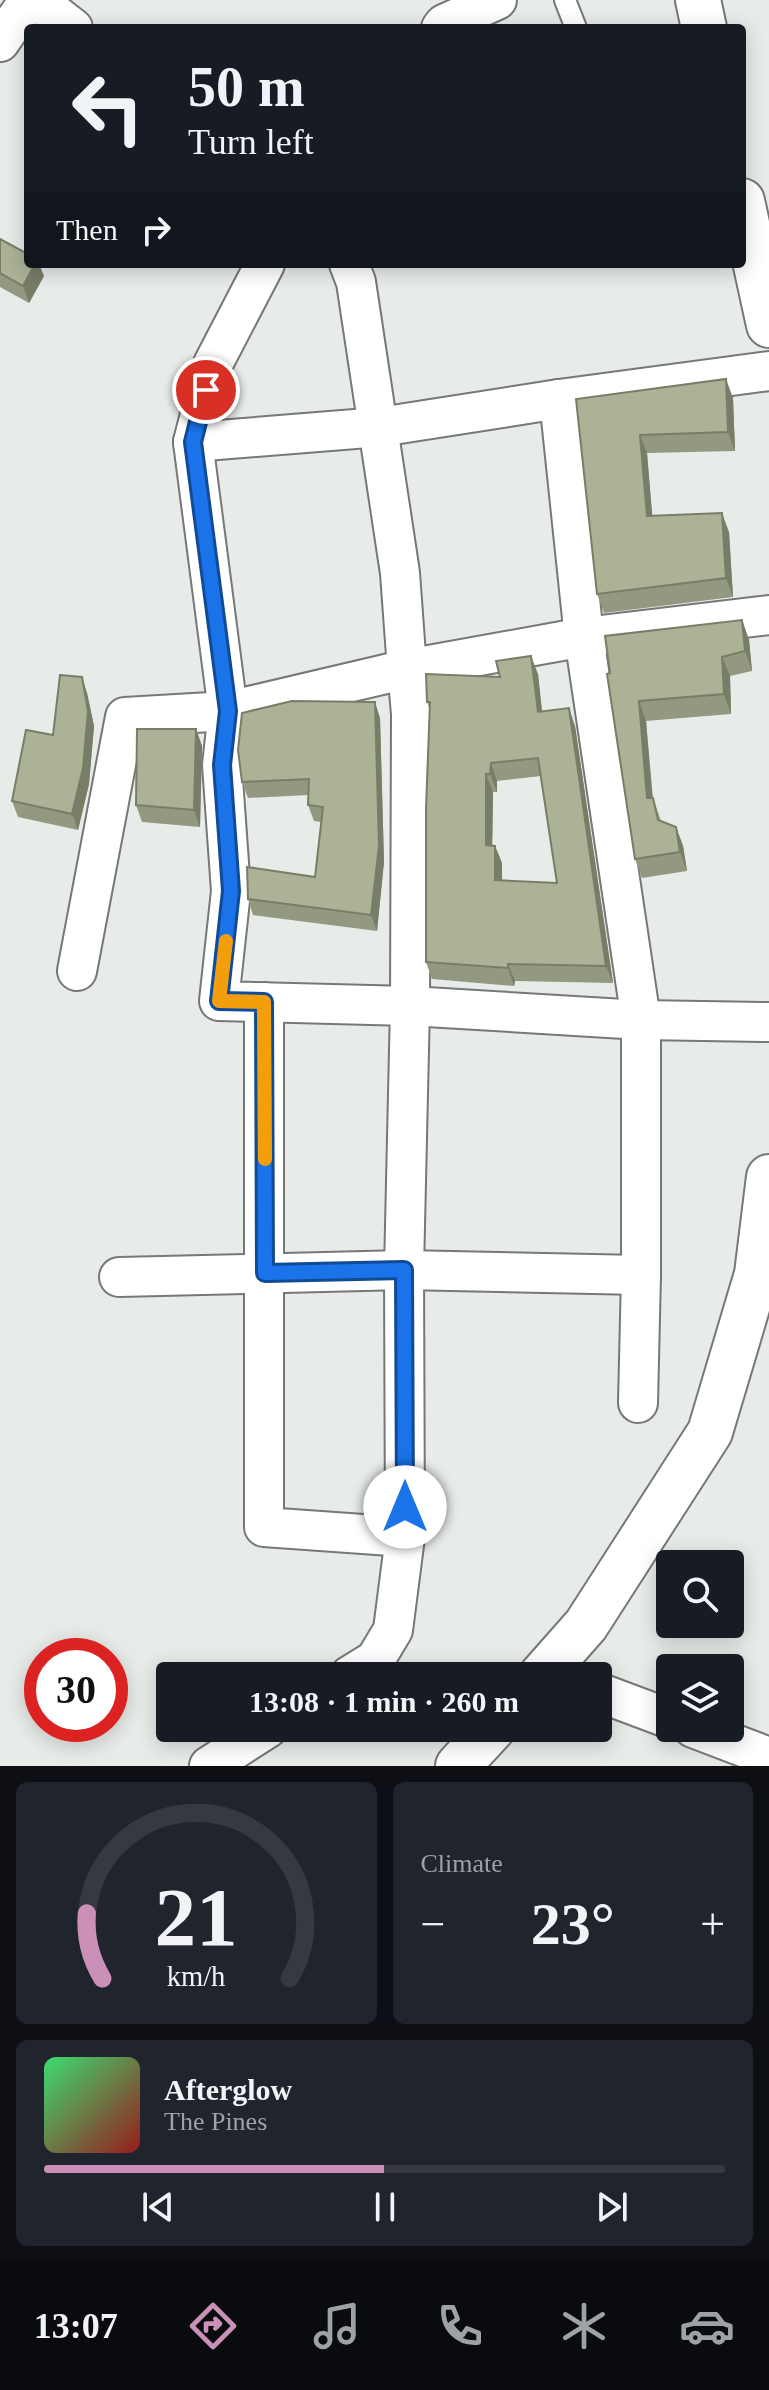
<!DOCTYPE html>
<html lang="en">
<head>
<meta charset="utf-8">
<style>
  :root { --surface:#171b24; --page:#20242c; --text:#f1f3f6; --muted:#9ea1a6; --line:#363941; --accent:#ca90b7 }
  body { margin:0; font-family:"Times New Roman",serif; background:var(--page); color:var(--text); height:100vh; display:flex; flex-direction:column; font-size:30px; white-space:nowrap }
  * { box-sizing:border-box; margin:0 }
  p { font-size:26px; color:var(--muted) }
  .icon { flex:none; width:44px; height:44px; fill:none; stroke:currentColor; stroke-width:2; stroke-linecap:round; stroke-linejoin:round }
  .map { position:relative; height:1766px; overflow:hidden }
  .sheet { display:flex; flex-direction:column; gap:16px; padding:16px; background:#0d0f14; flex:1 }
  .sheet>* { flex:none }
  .banner { position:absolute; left:24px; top:24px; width:722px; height:244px; border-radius:8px; box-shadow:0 4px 20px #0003; background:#171b24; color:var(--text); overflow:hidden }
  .buttons { position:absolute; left:656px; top:1550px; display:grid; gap:16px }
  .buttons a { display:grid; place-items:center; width:88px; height:88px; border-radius:8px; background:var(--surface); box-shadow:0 4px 20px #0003; font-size:40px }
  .speed { position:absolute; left:24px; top:1638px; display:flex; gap:16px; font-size:40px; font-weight:700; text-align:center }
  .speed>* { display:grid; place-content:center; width:104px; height:104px; border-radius:50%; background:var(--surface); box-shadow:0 4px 20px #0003; line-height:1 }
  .speed .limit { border:12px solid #d22; background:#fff; color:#111 }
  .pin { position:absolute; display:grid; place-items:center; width:68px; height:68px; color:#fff; margin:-34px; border:4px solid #fff; border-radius:50%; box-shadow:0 2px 8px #0007 }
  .me { position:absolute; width:88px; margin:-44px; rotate:0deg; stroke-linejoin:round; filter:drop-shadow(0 0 6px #0008) }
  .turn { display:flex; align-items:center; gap:28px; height:168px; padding:0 32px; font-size:36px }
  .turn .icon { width:104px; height:104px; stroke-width:2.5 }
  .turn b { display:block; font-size:56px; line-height:68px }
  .then { display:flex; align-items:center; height:76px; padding:0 32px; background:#0003; gap:16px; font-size:30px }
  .big { font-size:60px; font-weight:700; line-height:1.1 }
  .sheet .widget { flex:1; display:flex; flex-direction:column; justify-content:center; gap:12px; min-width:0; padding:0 28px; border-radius:12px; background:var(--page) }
  .sheet .dial { align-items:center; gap:0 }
  .dial svg { height:208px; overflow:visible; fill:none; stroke:var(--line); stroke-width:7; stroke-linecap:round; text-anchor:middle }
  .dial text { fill:var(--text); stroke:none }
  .song { display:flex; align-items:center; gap:24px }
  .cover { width:96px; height:96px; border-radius:12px; background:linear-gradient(135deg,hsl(140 70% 55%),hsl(0 70% 35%)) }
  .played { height:8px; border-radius:4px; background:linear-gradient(90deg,var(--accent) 50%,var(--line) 50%) }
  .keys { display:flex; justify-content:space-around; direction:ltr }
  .heat { display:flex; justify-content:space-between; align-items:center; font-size:44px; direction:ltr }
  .sheet .tiles { flex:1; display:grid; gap:16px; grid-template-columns:1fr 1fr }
  .widget:last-child { grid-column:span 2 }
  .trip { position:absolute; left:156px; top:1662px; width:456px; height:80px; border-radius:8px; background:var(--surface); box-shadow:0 4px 20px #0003; font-weight:700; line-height:80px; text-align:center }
  .dock { display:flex; height:128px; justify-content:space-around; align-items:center; background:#090b0e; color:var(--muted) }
  .dock .icon { width:56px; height:56px }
  .dock .on { color:var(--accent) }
  .dock b { font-size:36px; color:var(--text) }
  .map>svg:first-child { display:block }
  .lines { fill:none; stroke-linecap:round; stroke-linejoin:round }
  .service-casing { stroke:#757875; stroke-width:24 }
  .minor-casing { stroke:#757875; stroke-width:42 }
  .tertiary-casing { stroke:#757875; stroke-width:48 }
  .service { stroke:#fff; stroke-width:20 }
  .minor { stroke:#fff; stroke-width:38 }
  .tertiary { stroke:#fff; stroke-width:44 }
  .wall { fill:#939980; fill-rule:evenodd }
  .shaded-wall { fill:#787d68 }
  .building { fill:#abb295; stroke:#787d68; stroke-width:2; fill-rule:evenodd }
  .route-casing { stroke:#114b97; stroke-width:20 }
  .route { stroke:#1a73e8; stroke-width:14 }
  .slow { stroke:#f59e0b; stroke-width:14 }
</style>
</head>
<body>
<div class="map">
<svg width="769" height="1766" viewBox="0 0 769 1766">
  <rect width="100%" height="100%" fill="#e8ece8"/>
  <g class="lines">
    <defs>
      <path id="service" d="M565,0L576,28"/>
      <g id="minor">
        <path d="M37,0L73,28"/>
        <path d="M441,28L444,24L497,0"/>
        <path d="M0,42L29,0"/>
        <path d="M265,264L213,364L193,442L228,711L222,765L231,891L219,1001L410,1006L641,1020L769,1022"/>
        <path d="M559,399L584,637L641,1020V1275L638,1403"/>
        <path d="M193,442L380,427L559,399L769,371"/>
        <path d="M77,971L125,717L228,711L407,669L584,637L769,615"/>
        <path d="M264,1002V1527L405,1537"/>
        <path d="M119,1277L404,1270L641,1275"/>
        <path d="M349,1676L375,1660L393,1630L405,1537L404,1270L410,1006L411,714L407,669L400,573L356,282L349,264"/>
        <path d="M598,1692L670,1719"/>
        <path d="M693,1728L769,1757"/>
        <path d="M209,1766L268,1728"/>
      </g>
      <g id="tertiary">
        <path d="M698,0L704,28"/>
        <path d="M742,201L769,325"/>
        <path d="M541,1676L586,1625L710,1432L757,1274L769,1177"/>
        <path d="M458,1766L493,1728"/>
      </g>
    </defs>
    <use href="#service" class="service-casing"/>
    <use href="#minor" class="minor-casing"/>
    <use href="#tertiary" class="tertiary-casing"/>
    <use href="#service" class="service"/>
    <use href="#minor" class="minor"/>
    <use href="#tertiary" class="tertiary"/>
  </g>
  <g class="wall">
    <path d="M0,239L44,276L29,303L0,287Z"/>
    <path d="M733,398L735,451L647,453L652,516L729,532L733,597L604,613L597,594L576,399Z"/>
    <path d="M742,620L749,640L752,671L730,676L731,714L646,721L653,798L661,821L676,827L683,846L687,871L642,878L635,859L610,673Z"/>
    <path d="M538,674L542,712L575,726L613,983L515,981L514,986L432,979L426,962L430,710L427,702L500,677ZM541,776L557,883L502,881V863L495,846L492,845L493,792H497V781Z"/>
    <path d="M87,693L94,726L89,784L78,830L18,817L12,801Z"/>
    <path d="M380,718L384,862L377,931L253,915L248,899L315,877L321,822L314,821L308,805V795L248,798L242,782Z"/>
    <path d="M196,729L202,746L200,827L142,822L136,805Z"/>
  </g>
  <g class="shaded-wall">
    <path d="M35,264H39L44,276L29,303L23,286Z"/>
    <path d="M726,379L733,398L735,451L728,432Z"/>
    <path d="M640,435L647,453L654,535L647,516Z"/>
    <path d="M722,513L729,532L733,597L726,578Z"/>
    <path d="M742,620L749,640L752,671L745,651Z"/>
    <path d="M531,656L538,674L544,730L538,712Z"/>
    <path d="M722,657L730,676L731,714L724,694Z"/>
    <path d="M82,677L87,693L94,726L89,784L78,830L72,814Z"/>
    <path d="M639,701L646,721L654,818L647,798Z"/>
    <path d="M375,702L380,718L384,862L377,931L371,915Z"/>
    <path d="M569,708L575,726L613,983L606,966Z"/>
    <path d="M196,729L202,746L200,827L194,810Z"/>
    <path d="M491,763L497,781V792L490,774Z"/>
    <path d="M486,774L493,792L492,863L486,845Z"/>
    <path d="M676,827L683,846L687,871L680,852Z"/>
    <path d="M495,846L502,863V898L495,880Z"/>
    <path d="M508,964L515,981L514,986L508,968Z"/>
  </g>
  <g class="building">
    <path d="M0,239L28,254V264H35L23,286L0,273Z"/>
    <path d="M726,379L728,432L640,435L647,516L722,513L726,578L597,594L576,399Z"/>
    <path d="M742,620L745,651L722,657L724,694L639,701L647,798H653L658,820L676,827L680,852L635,859L607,674L610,673L605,636Z"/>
    <path d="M531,656L538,712L569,708L606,966L508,964V968L426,962V808L430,702H427L426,674L500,677L496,661ZM538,758L557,883L495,880V846L486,845V774H490L491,763Z"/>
    <path d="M60,675L82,677L88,711L83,768L72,814L12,801L26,730L53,735Z"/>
    <path d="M292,701L375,702L379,846L371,915L248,899L247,867L315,877L323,807L308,805L309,779L242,782L238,750L242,713Z"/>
    <path d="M137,729H196L194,810L136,805Z"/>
  </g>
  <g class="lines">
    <defs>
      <path id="route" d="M206,390L193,442L228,711L222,765L231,891L219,1001L264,1002L265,1273L404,1270L405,1507"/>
    </defs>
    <use href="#route" class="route-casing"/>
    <use href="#route" class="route"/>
    <path class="slow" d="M226,941L219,1001L264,1002L265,1159"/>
  </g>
</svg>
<div class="buttons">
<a><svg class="icon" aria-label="search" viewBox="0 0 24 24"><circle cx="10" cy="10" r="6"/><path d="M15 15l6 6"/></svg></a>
<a><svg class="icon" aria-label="layers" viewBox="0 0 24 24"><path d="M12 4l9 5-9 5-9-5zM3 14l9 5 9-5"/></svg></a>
</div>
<div class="speed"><div class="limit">30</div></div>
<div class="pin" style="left:206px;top:390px;background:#d93025"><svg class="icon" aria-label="arrive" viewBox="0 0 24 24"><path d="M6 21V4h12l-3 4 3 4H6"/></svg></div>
<svg class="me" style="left:405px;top:1507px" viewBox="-20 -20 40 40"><circle r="19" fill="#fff"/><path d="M0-13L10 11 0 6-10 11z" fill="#1a73e8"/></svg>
<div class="trip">13:08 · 1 min · 260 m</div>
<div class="banner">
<div class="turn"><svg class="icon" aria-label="left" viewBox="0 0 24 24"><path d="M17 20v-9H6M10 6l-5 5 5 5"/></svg><div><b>50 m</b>Turn left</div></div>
<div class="then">Then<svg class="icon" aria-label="right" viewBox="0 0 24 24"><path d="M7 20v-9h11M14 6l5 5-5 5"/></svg></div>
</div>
</div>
<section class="sheet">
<div class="tiles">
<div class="widget dial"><svg viewBox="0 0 100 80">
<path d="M14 69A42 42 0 1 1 86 69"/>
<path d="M14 69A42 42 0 0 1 8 44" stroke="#ca90b7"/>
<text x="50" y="56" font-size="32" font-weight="700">21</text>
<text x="50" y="72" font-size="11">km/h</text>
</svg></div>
<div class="widget"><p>Climate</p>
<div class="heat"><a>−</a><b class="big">23°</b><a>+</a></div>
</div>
<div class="widget">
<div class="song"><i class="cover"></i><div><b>Afterglow</b><p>The Pines</p></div></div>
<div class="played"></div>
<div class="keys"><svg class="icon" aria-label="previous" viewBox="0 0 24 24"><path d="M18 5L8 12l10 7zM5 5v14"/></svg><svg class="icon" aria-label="pause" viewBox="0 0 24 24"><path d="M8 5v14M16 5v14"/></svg><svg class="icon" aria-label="next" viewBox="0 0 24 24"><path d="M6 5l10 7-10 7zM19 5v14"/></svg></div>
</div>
</div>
</section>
<nav class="dock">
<b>13:07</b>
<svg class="icon on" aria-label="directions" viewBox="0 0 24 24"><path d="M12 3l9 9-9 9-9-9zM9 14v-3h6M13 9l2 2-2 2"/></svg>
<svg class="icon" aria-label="music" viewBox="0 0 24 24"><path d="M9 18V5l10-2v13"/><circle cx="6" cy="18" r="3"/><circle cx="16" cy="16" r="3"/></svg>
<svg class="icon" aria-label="phone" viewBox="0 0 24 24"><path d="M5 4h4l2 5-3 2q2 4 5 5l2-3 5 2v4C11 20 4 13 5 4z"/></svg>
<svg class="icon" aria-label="climate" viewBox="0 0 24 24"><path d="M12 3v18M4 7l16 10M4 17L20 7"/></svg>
<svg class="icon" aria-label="car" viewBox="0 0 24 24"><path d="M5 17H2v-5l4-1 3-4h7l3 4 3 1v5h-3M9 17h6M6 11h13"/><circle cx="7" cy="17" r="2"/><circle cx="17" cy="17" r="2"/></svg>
</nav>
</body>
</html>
